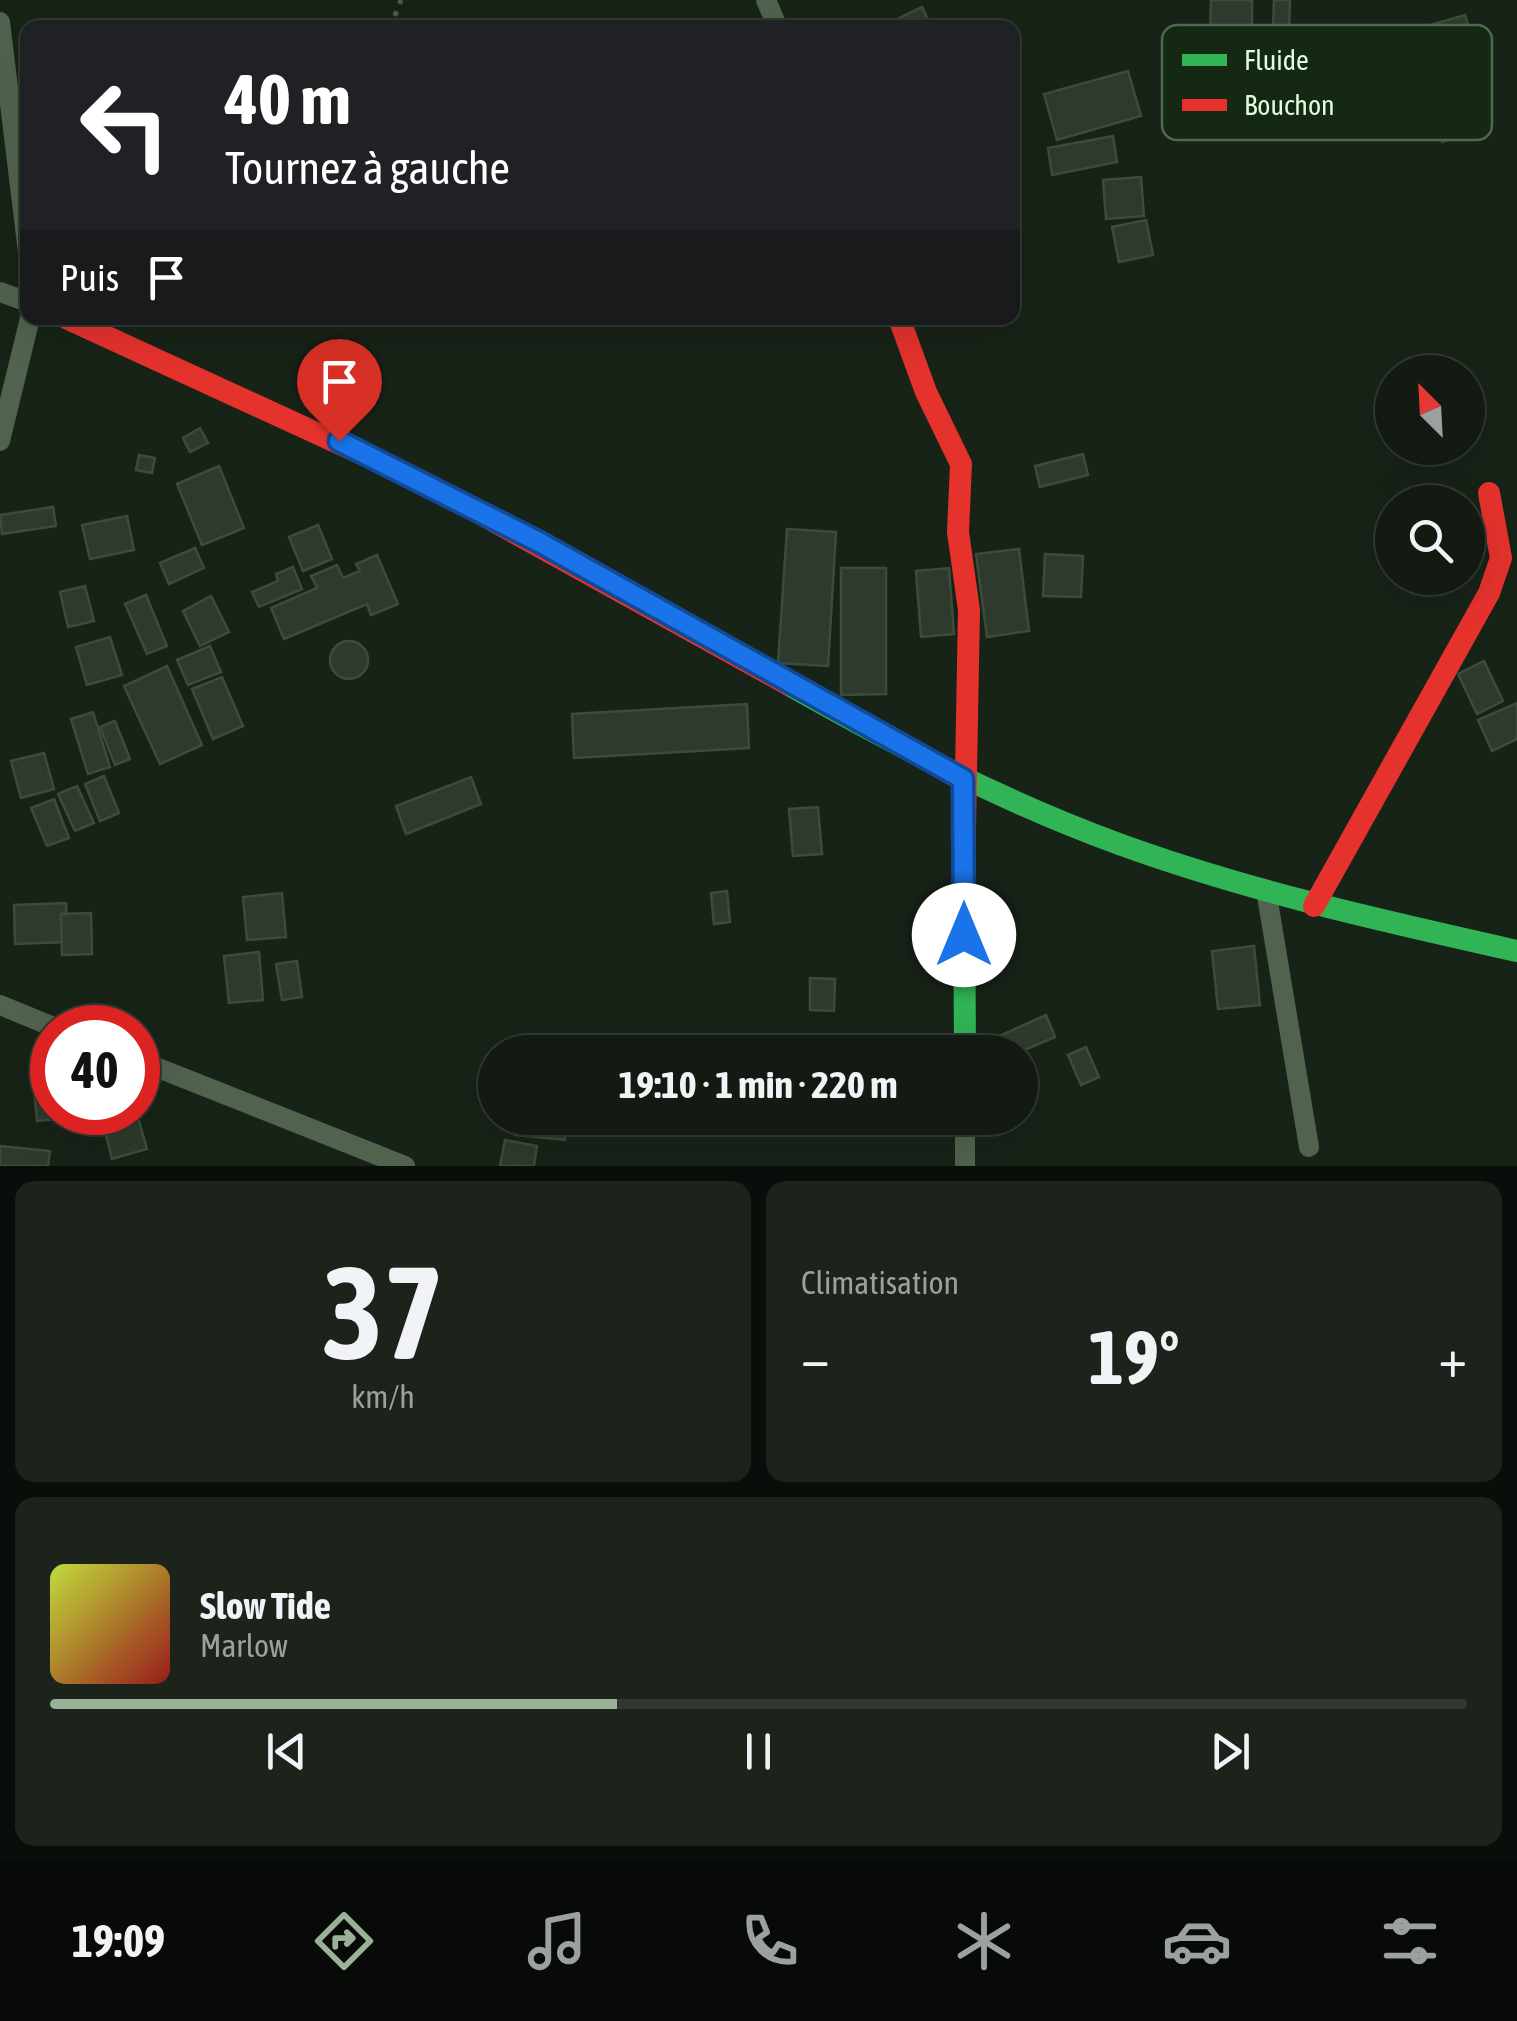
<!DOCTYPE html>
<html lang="fr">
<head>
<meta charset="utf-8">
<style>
  :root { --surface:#121a12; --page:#1b231b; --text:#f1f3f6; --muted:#9ca19f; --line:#313832; --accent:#9ab098 }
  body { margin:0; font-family:"Asap Condensed",sans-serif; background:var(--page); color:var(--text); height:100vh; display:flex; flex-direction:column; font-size:38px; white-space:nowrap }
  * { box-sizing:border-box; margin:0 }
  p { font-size:32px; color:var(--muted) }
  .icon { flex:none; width:55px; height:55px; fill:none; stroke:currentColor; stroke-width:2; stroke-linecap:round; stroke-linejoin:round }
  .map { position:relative; height:1166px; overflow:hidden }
  .drawer { display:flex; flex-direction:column; gap:15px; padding:15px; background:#0a0e0a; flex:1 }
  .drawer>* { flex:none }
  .banner { position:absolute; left:20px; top:20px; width:1000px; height:305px; border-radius:20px; box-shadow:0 10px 40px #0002,0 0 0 2px var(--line); background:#202124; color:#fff; overflow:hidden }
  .needle { width:65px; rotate:336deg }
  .fabs { position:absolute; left:1375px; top:355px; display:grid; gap:20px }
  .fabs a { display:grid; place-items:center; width:110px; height:110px; border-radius:50%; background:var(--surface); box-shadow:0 10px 40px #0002,0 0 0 2px var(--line); font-size:50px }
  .speed { position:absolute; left:30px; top:1005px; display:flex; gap:20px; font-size:50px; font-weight:700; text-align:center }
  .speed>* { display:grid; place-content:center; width:130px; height:130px; border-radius:50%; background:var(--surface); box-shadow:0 10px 40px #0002,0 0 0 2px var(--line); line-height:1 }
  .speed .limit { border:15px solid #d22; background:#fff; color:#111 }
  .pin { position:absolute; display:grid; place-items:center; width:85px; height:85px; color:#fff; margin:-102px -42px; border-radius:50% 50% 50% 0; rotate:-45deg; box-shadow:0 0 10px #0007 }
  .pin .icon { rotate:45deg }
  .me { position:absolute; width:110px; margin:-55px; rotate:0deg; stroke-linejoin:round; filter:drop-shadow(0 0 8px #0008) }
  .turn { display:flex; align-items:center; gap:35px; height:210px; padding:0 40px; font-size:45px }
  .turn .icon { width:130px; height:130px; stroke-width:2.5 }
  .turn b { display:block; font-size:70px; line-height:85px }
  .then { display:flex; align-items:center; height:95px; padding:0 40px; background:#0003; gap:20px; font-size:38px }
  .big { font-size:75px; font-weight:700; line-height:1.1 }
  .drawer .widget { flex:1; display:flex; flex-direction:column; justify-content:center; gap:15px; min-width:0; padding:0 35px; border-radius:20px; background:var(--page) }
  .drawer .dial { align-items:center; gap:0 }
  .dial b { font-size:130px; line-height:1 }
  .song { display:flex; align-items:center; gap:30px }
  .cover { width:120px; height:120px; border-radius:15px; background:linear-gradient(135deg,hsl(70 70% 55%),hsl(0 70% 35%)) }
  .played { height:10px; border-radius:5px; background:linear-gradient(90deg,var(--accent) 40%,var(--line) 40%) }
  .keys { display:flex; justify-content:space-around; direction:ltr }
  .heat { display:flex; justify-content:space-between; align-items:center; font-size:55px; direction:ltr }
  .drawer .tiles { flex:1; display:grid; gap:15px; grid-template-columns:1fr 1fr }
  .widget:last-child { grid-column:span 2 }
  .trip { position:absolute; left:478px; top:1035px; width:560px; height:100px; border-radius:50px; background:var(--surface); box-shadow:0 10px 40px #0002,0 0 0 2px var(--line); font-weight:700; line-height:100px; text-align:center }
  .tab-bar { display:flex; height:160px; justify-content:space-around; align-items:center; background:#070a07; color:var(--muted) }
  .tab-bar .icon { width:70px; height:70px }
  .tab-bar .on { color:var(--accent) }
  .tab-bar b { font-size:45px; color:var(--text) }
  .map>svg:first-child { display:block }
  .building { fill:#2d3a2d; stroke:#3c4c3b; stroke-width:2.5 }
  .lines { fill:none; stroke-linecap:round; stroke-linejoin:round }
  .path { stroke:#545a46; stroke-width:5; stroke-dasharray:5 8; stroke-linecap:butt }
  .street { stroke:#51634e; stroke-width:20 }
  .fast { stroke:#30b455; stroke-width:22 }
  .jam { stroke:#e5322d; stroke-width:22 }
  .route-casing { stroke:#114b97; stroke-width:25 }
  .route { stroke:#1a73e8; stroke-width:18 }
  .key { fill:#142813; stroke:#516850; stroke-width:2.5 }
  .key-label { font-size:28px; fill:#e0fcdd }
</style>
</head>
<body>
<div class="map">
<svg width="1517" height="1166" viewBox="0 0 1517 1166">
  <rect width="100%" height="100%" fill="#182318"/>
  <g class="building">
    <path d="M1211,0H1252V38H1210Z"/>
    <path d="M1274,0H1290L1289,31L1273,30Z"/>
    <path d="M922,7L932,28H899L895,20Z"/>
    <path d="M1465,15L1474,45L1418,62L1409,31Z"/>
    <path d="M1128,71L1141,116L1057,140L1044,94Z"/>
    <path d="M1463,99L1473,132L1442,142L1432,108Z"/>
    <path d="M1113,136L1117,162L1052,175L1048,148Z"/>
    <path d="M1141,177L1144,216L1106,219L1103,180Z"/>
    <path d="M1146,220L1153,255L1119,262L1112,227Z"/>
    <path d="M345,344L356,369L335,377L325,353Z"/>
    <path d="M200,428L208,443L190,452L183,438Z"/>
    <path d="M1083,454L1088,475L1040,487L1035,466Z"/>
    <path d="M139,455L155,458L152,473L136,470Z"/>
    <path d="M219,466L244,528L202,545L177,484Z"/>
    <path d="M53,507L56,526L2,534L0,515Z"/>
    <path d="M127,516L134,550L90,559L82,525Z"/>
    <path d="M318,525L332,559L303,571L289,537Z"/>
    <path d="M787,529L836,532L828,666L778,663Z"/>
    <path d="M195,548L204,568L169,584L160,563Z"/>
    <path d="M1019,549L1029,631L987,637L976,554Z"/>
    <path d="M1045,554L1083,556L1081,597L1043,596Z"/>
    <path d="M377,555L398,604L371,615L367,604L284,639L271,608L317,588L311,576L337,565L343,578L360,571L356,564Z"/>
    <path d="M293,567L302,589L259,607L252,592L278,581L276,574Z"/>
    <path d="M841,568H886V694L841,695Z"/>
    <path d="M949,568L954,634L921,637L916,571Z"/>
    <path d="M85,586L94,621L68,627L60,592Z"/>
    <path d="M146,595L167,646L147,654L125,604Z"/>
    <path d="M211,596L229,632L200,646L183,611Z"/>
    <path d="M110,637L122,675L87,685L76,647Z"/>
    <circle cx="349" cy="660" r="19"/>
    <path d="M210,646L221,672L188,685L177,660Z"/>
    <path d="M1484,661L1503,701L1477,714L1458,674Z"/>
    <path d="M167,666L202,745L160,764L124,686Z"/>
    <path d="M222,677L243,726L213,739L192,689Z"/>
    <path d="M1517,703V739L1492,751L1478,720Z"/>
    <path d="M747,704L749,748L574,758L572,714Z"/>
    <path d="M93,712L110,767L88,774L71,719Z"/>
    <path d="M115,721L130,759L115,765L100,727Z"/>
    <path d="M44,753L54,789L21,798L11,761Z"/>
    <path d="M104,776L119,813L100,821L85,784Z"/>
    <path d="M471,777L481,804L406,834L396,806Z"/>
    <path d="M77,786L94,823L75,831L58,794Z"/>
    <path d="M54,799L69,838L47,846L31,808Z"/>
    <path d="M818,807L822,854L793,856L789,809Z"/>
    <path d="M727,891L730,922L714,924L711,893Z"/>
    <path d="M282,893L286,937L247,940L243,897Z"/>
    <path d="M66,903L67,942L15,944L14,905Z"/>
    <path d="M91,913L92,954L62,955L61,914Z"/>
    <path d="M1254,946L1260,1005L1218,1009L1212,951Z"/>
    <path d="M259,952L263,1000L229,1003L224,956Z"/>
    <path d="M297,961L302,997L282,1000L276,964Z"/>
    <path d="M810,978L835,979L834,1011L810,1010Z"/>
    <path d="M1046,1015L1055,1037L1020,1052H1004L997,1037Z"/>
    <path d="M1086,1047L1099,1077L1081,1085L1068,1055Z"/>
    <path d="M52,1088V1112H85L86,1116L37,1121L34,1090Z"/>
    <path d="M137,1114L147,1149L112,1159L103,1123Z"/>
    <path d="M516,1118H567L565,1140L515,1135Z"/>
    <path d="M505,1140L537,1146L534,1166H500Z"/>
    <path d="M0,1146L50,1151L48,1166H0Z"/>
  </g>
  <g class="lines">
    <path class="path" d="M390,28L401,0"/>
    <g class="street">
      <path d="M766,0L778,28"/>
      <path d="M0,22L28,252"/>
      <path d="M0,292L28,302"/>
      <path d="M0,441L30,318"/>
      <path d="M1266,890L1309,1147"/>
      <path d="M0,1005L56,1028"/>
      <path d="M138,1060L405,1166"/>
      <path d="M965,1118V1166"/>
    </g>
    <g class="fast">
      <path d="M789,685C895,745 1004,802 1119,844C1248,891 1383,921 1517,951"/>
      <path d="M964,880L965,1052"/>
    </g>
    <g class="jam">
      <path d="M66,318L425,483L789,685"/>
      <path d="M899,318L926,392L961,464L958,532L969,610L964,880"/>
      <path d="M1314,906L1489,593L1501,558L1489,493"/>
    </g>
  </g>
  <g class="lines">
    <defs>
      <path id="route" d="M339,441L539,542L963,779L964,935"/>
    </defs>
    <use href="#route" class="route-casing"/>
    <use href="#route" class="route"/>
  </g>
  <rect x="1162" y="25" width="330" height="115" rx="15" class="key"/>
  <rect x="1182" y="54" width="45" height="12" fill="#30b455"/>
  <rect x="1182" y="99" width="45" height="12" fill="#e5322d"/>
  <g class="key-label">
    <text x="1244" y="70">Fluide</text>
    <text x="1244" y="115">Bouchon</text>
  </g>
</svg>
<div class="fabs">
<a><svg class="needle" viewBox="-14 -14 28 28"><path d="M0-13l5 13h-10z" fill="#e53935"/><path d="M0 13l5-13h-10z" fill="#9ca19f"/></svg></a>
<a><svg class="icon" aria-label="search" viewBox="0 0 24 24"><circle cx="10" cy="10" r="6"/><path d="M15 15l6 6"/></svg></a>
</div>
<div class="speed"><div class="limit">40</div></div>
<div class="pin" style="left:339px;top:441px;background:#d93025"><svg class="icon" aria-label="arrive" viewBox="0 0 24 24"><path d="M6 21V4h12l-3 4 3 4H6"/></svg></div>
<svg class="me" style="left:964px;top:935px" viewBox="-20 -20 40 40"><circle r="19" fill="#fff"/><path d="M0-13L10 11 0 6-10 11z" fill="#1a73e8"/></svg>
<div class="trip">19:10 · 1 min · 220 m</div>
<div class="banner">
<div class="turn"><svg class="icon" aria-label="left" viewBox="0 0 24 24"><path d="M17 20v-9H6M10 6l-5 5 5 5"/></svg><div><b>40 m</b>Tournez à gauche</div></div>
<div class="then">Puis<svg class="icon" aria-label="arrive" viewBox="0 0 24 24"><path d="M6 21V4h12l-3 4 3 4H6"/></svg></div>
</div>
</div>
<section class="drawer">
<div class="tiles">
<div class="widget dial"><b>37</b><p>km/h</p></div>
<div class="widget"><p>Climatisation</p>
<div class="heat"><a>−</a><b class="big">19°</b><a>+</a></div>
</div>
<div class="widget">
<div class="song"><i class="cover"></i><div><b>Slow Tide</b><p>Marlow</p></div></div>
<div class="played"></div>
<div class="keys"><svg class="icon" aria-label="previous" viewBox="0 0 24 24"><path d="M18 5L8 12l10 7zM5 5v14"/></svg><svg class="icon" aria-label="pause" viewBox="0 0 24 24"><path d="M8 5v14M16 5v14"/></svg><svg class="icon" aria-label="next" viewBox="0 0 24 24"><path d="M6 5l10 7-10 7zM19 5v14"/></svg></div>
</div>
</div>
</section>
<nav class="tab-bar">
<b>19:09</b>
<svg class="icon on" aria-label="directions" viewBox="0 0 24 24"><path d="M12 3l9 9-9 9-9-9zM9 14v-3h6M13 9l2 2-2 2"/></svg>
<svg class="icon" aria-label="music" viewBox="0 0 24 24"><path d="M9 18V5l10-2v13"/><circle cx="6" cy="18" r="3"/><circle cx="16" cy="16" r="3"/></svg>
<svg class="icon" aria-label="phone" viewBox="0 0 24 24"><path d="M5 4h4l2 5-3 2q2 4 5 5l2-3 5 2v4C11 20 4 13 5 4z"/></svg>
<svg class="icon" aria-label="climate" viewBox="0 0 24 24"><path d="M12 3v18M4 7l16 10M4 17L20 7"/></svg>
<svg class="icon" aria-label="car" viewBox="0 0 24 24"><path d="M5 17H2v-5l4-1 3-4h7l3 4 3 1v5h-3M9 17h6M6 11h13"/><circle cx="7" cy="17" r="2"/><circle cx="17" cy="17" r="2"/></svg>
<svg class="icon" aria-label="filters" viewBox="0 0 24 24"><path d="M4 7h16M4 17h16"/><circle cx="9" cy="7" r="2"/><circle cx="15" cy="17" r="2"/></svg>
</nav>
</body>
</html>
